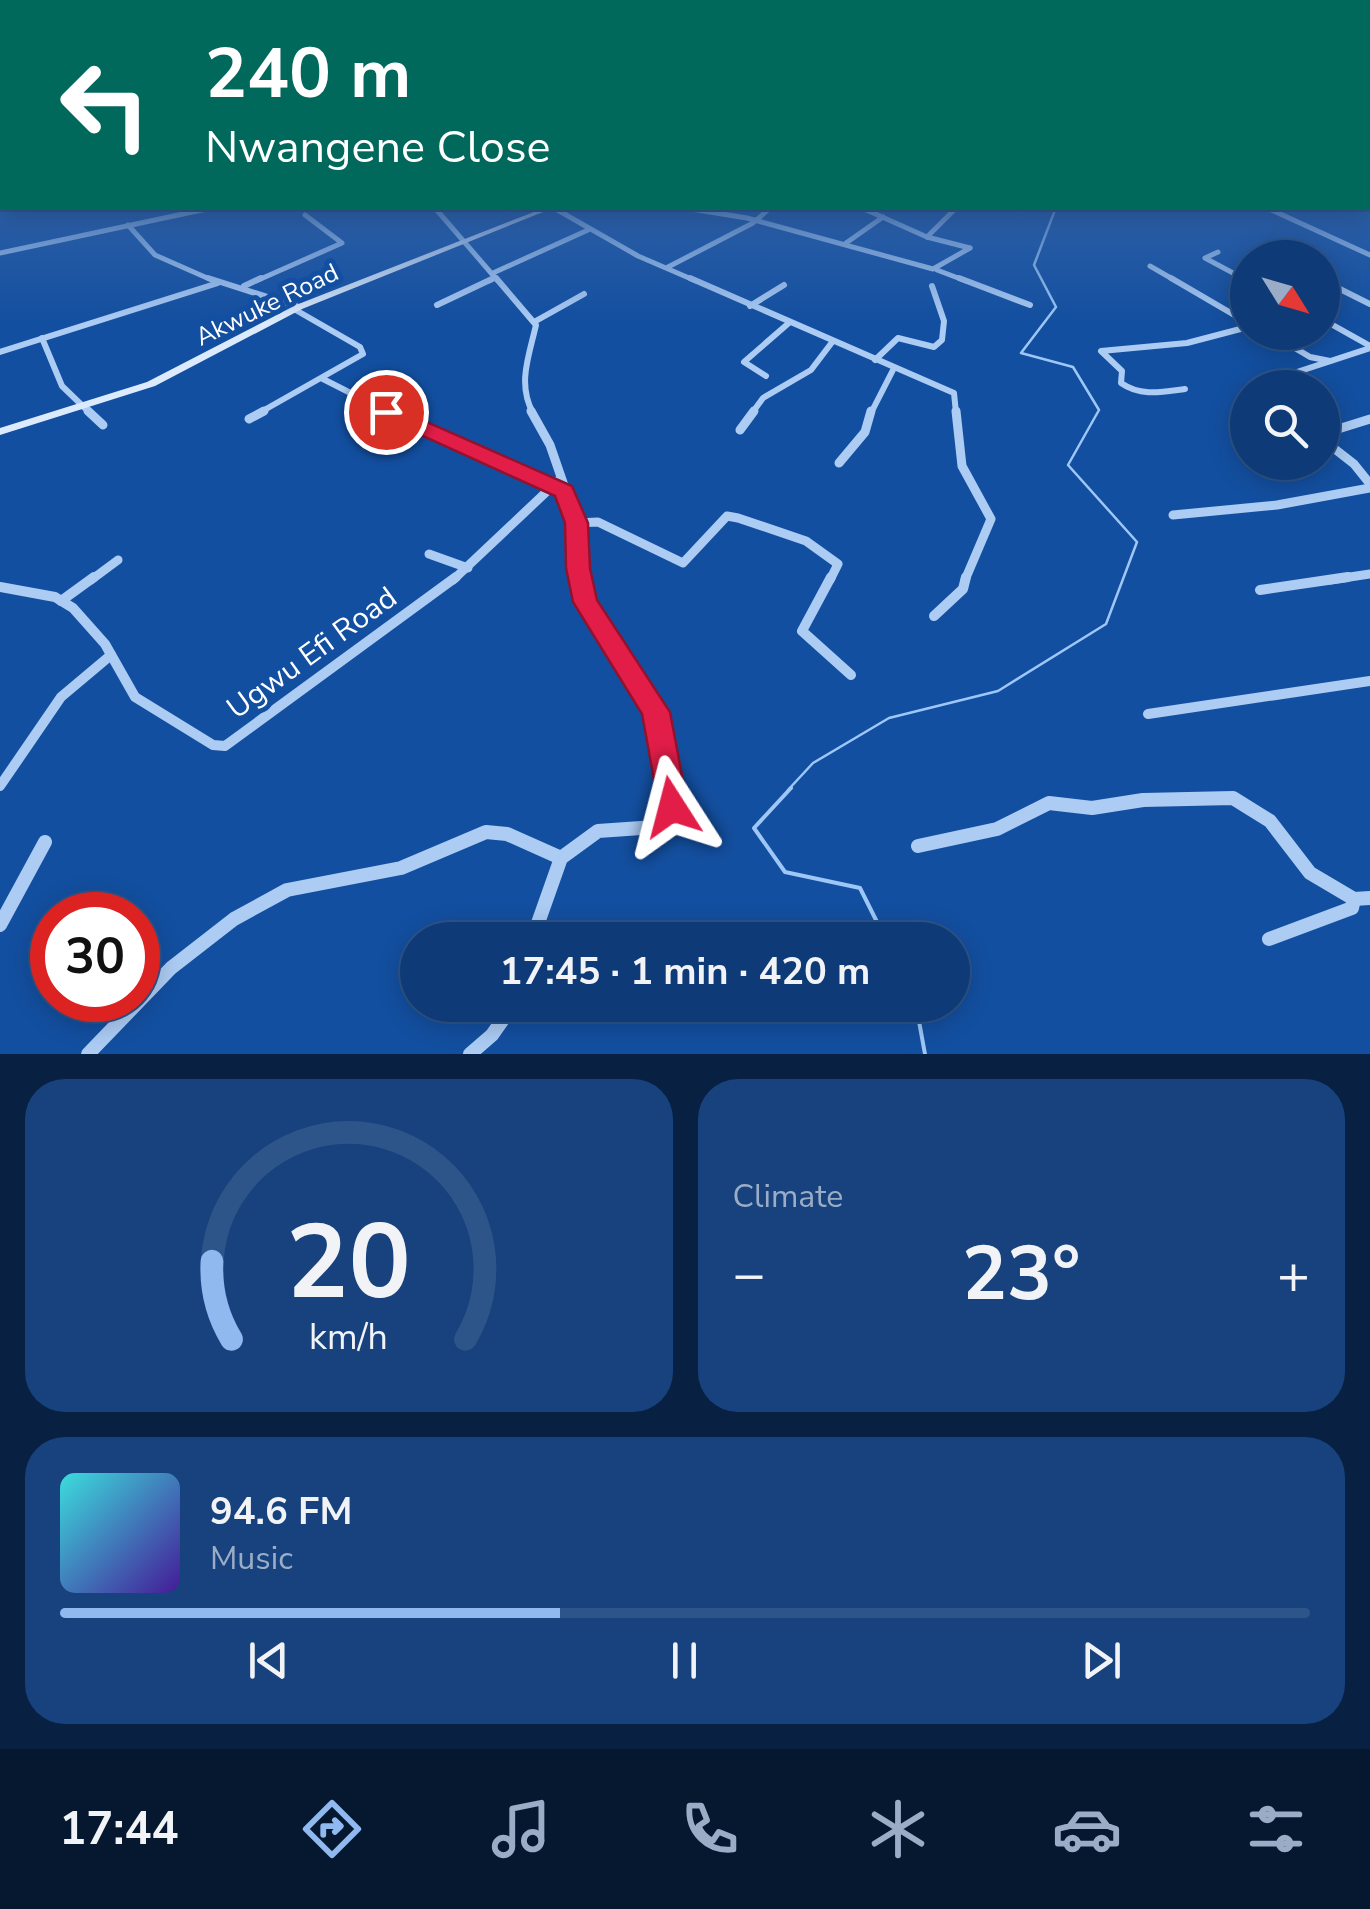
<!DOCTYPE html>
<html lang="en">
<head>
<meta charset="utf-8">
<style>
  :root { --surface:#0e3b78; --page:#17427d; --text:#f1f3f6; --muted:#9badc6; --line:#2e558a; --accent:#90b9f0 }
  body { margin:0; font-family:"Nunito Sans",sans-serif; background:var(--page); color:var(--text); height:100vh; display:flex; flex-direction:column; font-size:38px; white-space:nowrap }
  * { box-sizing:border-box; margin:0 }
  p { font-size:32px; color:var(--muted) }
  .icon { flex:none; width:55px; height:55px; fill:none; stroke:currentColor; stroke-width:2; stroke-linecap:round; stroke-linejoin:round }
  .map { position:relative; height:1054px; overflow:hidden }
  .panel { display:flex; flex-direction:column; gap:25px; padding:25px; background:#082042; flex:1 }
  .panel>* { flex:none }
  .banner { position:absolute; left:0px; top:0px; width:1370px; height:210px; box-shadow:0 5px 25px #0003,0 0 0 2px var(--line); background:#00695c; color:#fff; overflow:hidden }
  .needle { width:65px; rotate:127deg }
  .fabs { position:absolute; left:1230px; top:240px; display:grid; gap:20px }
  .fabs a { display:grid; place-items:center; width:110px; height:110px; border-radius:50%; background:var(--surface); box-shadow:0 5px 25px #0003,0 0 0 2px var(--line); font-size:50px }
  .speed { position:absolute; left:30px; top:892px; display:flex; gap:20px; font-size:50px; font-weight:700; text-align:center }
  .speed>* { display:grid; place-content:center; width:130px; height:130px; border-radius:50%; background:var(--surface); box-shadow:0 5px 25px #0003,0 0 0 2px var(--line); line-height:1 }
  .speed .limit { border:15px solid #d22; background:#fff; color:#111 }
  .pin { position:absolute; display:grid; place-items:center; width:85px; height:85px; color:#fff; margin:-42px; border:5px solid #fff; border-radius:50%; box-shadow:0 2px 10px #0007 }
  .me { position:absolute; width:110px; margin:-55px; rotate:351deg; stroke-linejoin:round; filter:drop-shadow(0 0 8px #0008) }
  .turn { display:flex; align-items:center; gap:35px; height:210px; padding:0 40px; font-size:45px }
  .turn .icon { width:130px; height:130px; stroke-width:2.5 }
  .turn b { display:block; font-size:70px; line-height:85px }
  .big { font-size:75px; font-weight:700; line-height:1.1 }
  .panel .widget { flex:1; display:flex; flex-direction:column; justify-content:center; gap:15px; min-width:0; padding:0 35px; border-radius:40px; background:var(--page) }
  .panel .dial { align-items:center; gap:0 }
  .dial svg { height:260px; overflow:visible; fill:none; stroke:var(--line); stroke-width:7; stroke-linecap:round; text-anchor:middle }
  .dial text { fill:var(--text); stroke:none }
  .song { display:flex; align-items:center; gap:30px }
  .cover { width:120px; height:120px; border-radius:15px; background:linear-gradient(135deg,hsl(180 70% 55%),hsl(260 70% 35%)) }
  .played { height:10px; border-radius:5px; background:linear-gradient(90deg,var(--accent) 40%,var(--line) 40%) }
  .keys { display:flex; justify-content:space-around; direction:ltr }
  .heat { display:flex; justify-content:space-between; align-items:center; font-size:55px; direction:ltr }
  .panel .tiles { flex:1; display:grid; gap:25px; grid-template-columns:1fr 1fr }
  .widget:last-child { grid-column:span 2 }
  .trip { position:absolute; left:400px; top:922px; width:570px; height:100px; border-radius:50px; background:var(--surface); box-shadow:0 5px 25px #0003,0 0 0 2px var(--line); font-weight:700; line-height:100px; text-align:center }
  .tab-bar { display:flex; height:160px; justify-content:space-around; align-items:center; background:#061830; color:var(--muted) }
  .tab-bar .icon { width:70px; height:70px }
  .tab-bar .active { color:var(--accent) }
  .tab-bar b { font-size:45px; color:var(--text) }
  .map>svg:first-child { display:block }
  .lines { fill:none; stroke-linecap:round; stroke-linejoin:round }
  .stream-far1 { stroke:#9ec7f7; stroke-width:2.5 }
  .stream { stroke:#9ec7f7; stroke-width:4 }
  .minor-far4 { stroke:#acccf4; stroke-width:5 }
  .minor-far3 { stroke:#acccf4; stroke-width:6 }
  .minor-far2 { stroke:#acccf4; stroke-width:9 }
  .minor-far1 { stroke:#acccf4; stroke-width:10 }
  .minor { stroke:#acccf4; stroke-width:14 }
  .secondary { fill:#dceafd; fill-rule:evenodd }
  .route { fill:#e11d48; stroke:#92132f; stroke-width:2.5 }
  .labels { text-anchor:middle; dominant-baseline:central; stroke-width:10; stroke-linejoin:round; paint-order:stroke }
  .far-street-label { font-size:25px; fill:#fff; stroke:#134fa0 }
  .street-label { font-size:30px; fill:#fff; stroke:#134fa0 }
</style>
</head>
<body>
<div class="map">
<svg width="1370" height="1054" viewBox="0 0 1370 1054">
  <rect width="100%" height="100%" fill="#134fa0"/>
  <g class="lines">
    <path class="stream-far1" d="M788,790L813,763L889,718L998,691L1106,624L1137,542L1068,465L1099,410L1073,367L1021,353L1056,307L1034,265L1055,210L1060,208"/>
    <g class="stream">
      <path d="M791,788L754,828L785,872L860,888L886,940"/>
      <path d="M916,1005L925,1054"/>
    </g>
    <g class="minor-far4">
      <path d="M435,208L498,281"/>
      <path d="M554,208L638,256L696,281"/>
      <path d="M685,208L747,218L933,269L970,248"/>
      <path d="M862,208L927,237L970,248"/>
      <path d="M1267,208L1370,255"/>
      <path d="M128,225L155,255L214,281"/>
      <path d="M927,237L956,208"/>
      <path d="M846,243L883,217"/>
      <path d="M1218,252L1205,258L1248,281"/>
      <path d="M0,253L211,208"/>
      <path d="M1270,254L1277,258"/>
      <path d="M1150,266L1176,281"/>
      <path d="M668,267L753,223L770,208"/>
      <path d="M937,270L966,281"/>
      <path d="M493,273L588,230"/>
      <path d="M256,281L342,243L305,215"/>
      <path d="M489,281L495,278"/>
    </g>
    <g class="minor-far3">
      <path d="M208,278L299,307"/>
      <path d="M496,278L536,325C529,356 517,384 533,413"/>
      <path d="M690,278L954,393L956,413"/>
      <path d="M959,278L1030,305"/>
      <path d="M1171,278L1248,323"/>
      <path d="M1243,278L1248,281"/>
      <path d="M1322,280L1370,304"/>
      <path d="M244,286L261,278"/>
      <path d="M437,305L494,278"/>
      <path d="M750,306L784,285"/>
      <path d="M1322,319L1370,346"/>
      <path d="M534,322L584,294"/>
      <path d="M1268,332L1310,357L1330,361"/>
      <path d="M42,338L62,386L90,413"/>
      <path d="M0,352L218,283"/>
      <path d="M875,360L898,338L934,347L942,340L944,321L932,286"/>
      <path d="M766,376L744,362L790,322"/>
      <path d="M323,379L390,413"/>
      <path d="M1248,388L1370,348"/>
      <path d="M1185,389C1162,392 1141,397 1121,383L1122,371L1101,351L1187,343L1248,327"/>
      <path d="M259,413L363,354L360,347L294,309"/>
      <path d="M752,413L763,398L811,370L833,341"/>
      <path d="M871,413L894,368"/>
    </g>
    <g class="minor-far2">
      <path d="M88,411L103,425"/>
      <path d="M385,411L552,487"/>
      <path d="M531,411L550,445L577,523L580,580"/>
      <path d="M956,411L962,466L991,519L965,580"/>
      <path d="M249,419L264,411"/>
      <path d="M740,430L754,411"/>
      <path d="M1322,434L1370,419"/>
      <path d="M1322,439L1354,464L1370,484"/>
      <path d="M839,463L865,432L871,411"/>
      <path d="M1173,515L1277,505L1370,488"/>
      <path d="M577,523L598,522L683,563L727,516L738,518L806,541L838,564L830,580"/>
      <path d="M429,554L468,568"/>
      <path d="M91,580L118,560"/>
      <path d="M453,580L560,479"/>
      <path d="M1330,580L1370,574"/>
    </g>
    <g class="minor-far1">
      <path d="M580,577L585,602L656,711L669,790"/>
      <path d="M831,577L802,631L851,675"/>
      <path d="M0,587L55,597L73,608L105,644L135,697L213,745L225,746L456,577"/>
      <path d="M1260,590L1348,577"/>
      <path d="M61,601L94,577"/>
      <path d="M934,616L963,589L966,577"/>
      <path d="M1148,714L1370,681"/>
      <path d="M0,786L61,697L111,655"/>
    </g>
    <g class="minor">
      <path d="M918,846L997,829L1049,803L1092,808L1143,800L1233,798L1270,821L1310,873L1354,899L1370,898"/>
      <path d="M0,925L45,842"/>
      <path d="M1269,939L1352,908L1354,899"/>
      <path d="M532,940L561,858L598,831L670,826L669,788"/>
      <path d="M88,1054L171,968L234,919L287,890L401,868L486,832L507,834L561,858"/>
      <path d="M470,1054L492,1035L513,1005"/>
    </g>
    <path class="secondary" d="M544,208H553L302,309L155,386L0,435V428L147,382L296,305Z"/>
  </g>
  <linearGradient id="sky" x2="0" y2="1"><stop stop-color="#0a2b58"/><stop offset="0.54" stop-color="#3363a7"/><stop offset="1" stop-color="#3363a7" stop-opacity="0"/></linearGradient>
  <rect width="1370" height="323" fill="url(#sky)"/>
  <path class="route" d="M379,407H393L572,486L588,523L590,568L597,600L670,712L688,807L683,818L672,822L661,818L642,714L573,602L566,568L565,523L555,496L379,416Z"/>
  <g class="labels">
    <g class="far-street-label">
      <text transform="translate(267 305) rotate(-26)">Akwuke Road</text>
    </g>
    <g class="street-label">
      <text transform="translate(312 653) rotate(-36)">Ugwu Efi Road</text>
    </g>
  </g>
</svg>
<div class="fabs">
<a><svg class="needle" viewBox="-14 -14 28 28"><path d="M0-13l5 13h-10z" fill="#e53935"/><path d="M0 13l5-13h-10z" fill="#9badc6"/></svg></a>
<a><svg class="icon" aria-label="search" viewBox="0 0 24 24"><circle cx="10" cy="10" r="6"/><path d="M15 15l6 6"/></svg></a>
</div>
<div class="speed"><div class="limit">30</div></div>
<div class="pin" style="left:386px;top:412px;background:#d93025"><svg class="icon" aria-label="arrive" viewBox="0 0 24 24"><path d="M6 21V4h12l-3 4 3 4H6"/></svg></div>
<svg class="me" style="left:672px;top:807px" viewBox="-20 -20 40 40"><path d="M0-17L14 15 0 8-14 15z" fill="#e11d48" stroke="#fff" stroke-width="4"/></svg>
<div class="trip">17:45 · 1 min · 420 m</div>
<div class="banner">
<div class="turn"><svg class="icon" aria-label="left" viewBox="0 0 24 24"><path d="M17 20v-9H6M10 6l-5 5 5 5"/></svg><div><b>240 m</b>Nwangene Close</div></div>
</div>
</div>
<section class="panel">
<div class="tiles">
<div class="widget dial"><svg viewBox="0 0 100 80">
<path d="M14 69A42 42 0 1 1 86 69"/>
<path d="M14 69A42 42 0 0 1 8 45" stroke="#90b9f0"/>
<text x="50" y="56" font-size="32" font-weight="700">20</text>
<text x="50" y="72" font-size="11">km/h</text>
</svg></div>
<div class="widget"><p>Climate</p>
<div class="heat"><a>−</a><b class="big">23°</b><a>+</a></div>
</div>
<div class="widget">
<div class="song"><i class="cover"></i><div><b>94.6 FM</b><p>Music</p></div></div>
<div class="played"></div>
<div class="keys"><svg class="icon" aria-label="previous" viewBox="0 0 24 24"><path d="M18 5L8 12l10 7zM5 5v14"/></svg><svg class="icon" aria-label="pause" viewBox="0 0 24 24"><path d="M8 5v14M16 5v14"/></svg><svg class="icon" aria-label="next" viewBox="0 0 24 24"><path d="M6 5l10 7-10 7zM19 5v14"/></svg></div>
</div>
</div>
</section>
<nav class="tab-bar">
<b>17:44</b>
<svg class="icon active" aria-label="directions" viewBox="0 0 24 24"><path d="M12 3l9 9-9 9-9-9zM9 14v-3h6M13 9l2 2-2 2"/></svg>
<svg class="icon" aria-label="music" viewBox="0 0 24 24"><path d="M9 18V5l10-2v13"/><circle cx="6" cy="18" r="3"/><circle cx="16" cy="16" r="3"/></svg>
<svg class="icon" aria-label="phone" viewBox="0 0 24 24"><path d="M5 4h4l2 5-3 2q2 4 5 5l2-3 5 2v4C11 20 4 13 5 4z"/></svg>
<svg class="icon" aria-label="climate" viewBox="0 0 24 24"><path d="M12 3v18M4 7l16 10M4 17L20 7"/></svg>
<svg class="icon" aria-label="car" viewBox="0 0 24 24"><path d="M5 17H2v-5l4-1 3-4h7l3 4 3 1v5h-3M9 17h6M6 11h13"/><circle cx="7" cy="17" r="2"/><circle cx="17" cy="17" r="2"/></svg>
<svg class="icon" aria-label="filters" viewBox="0 0 24 24"><path d="M4 7h16M4 17h16"/><circle cx="9" cy="7" r="2"/><circle cx="15" cy="17" r="2"/></svg>
</nav>
</body>
</html>
